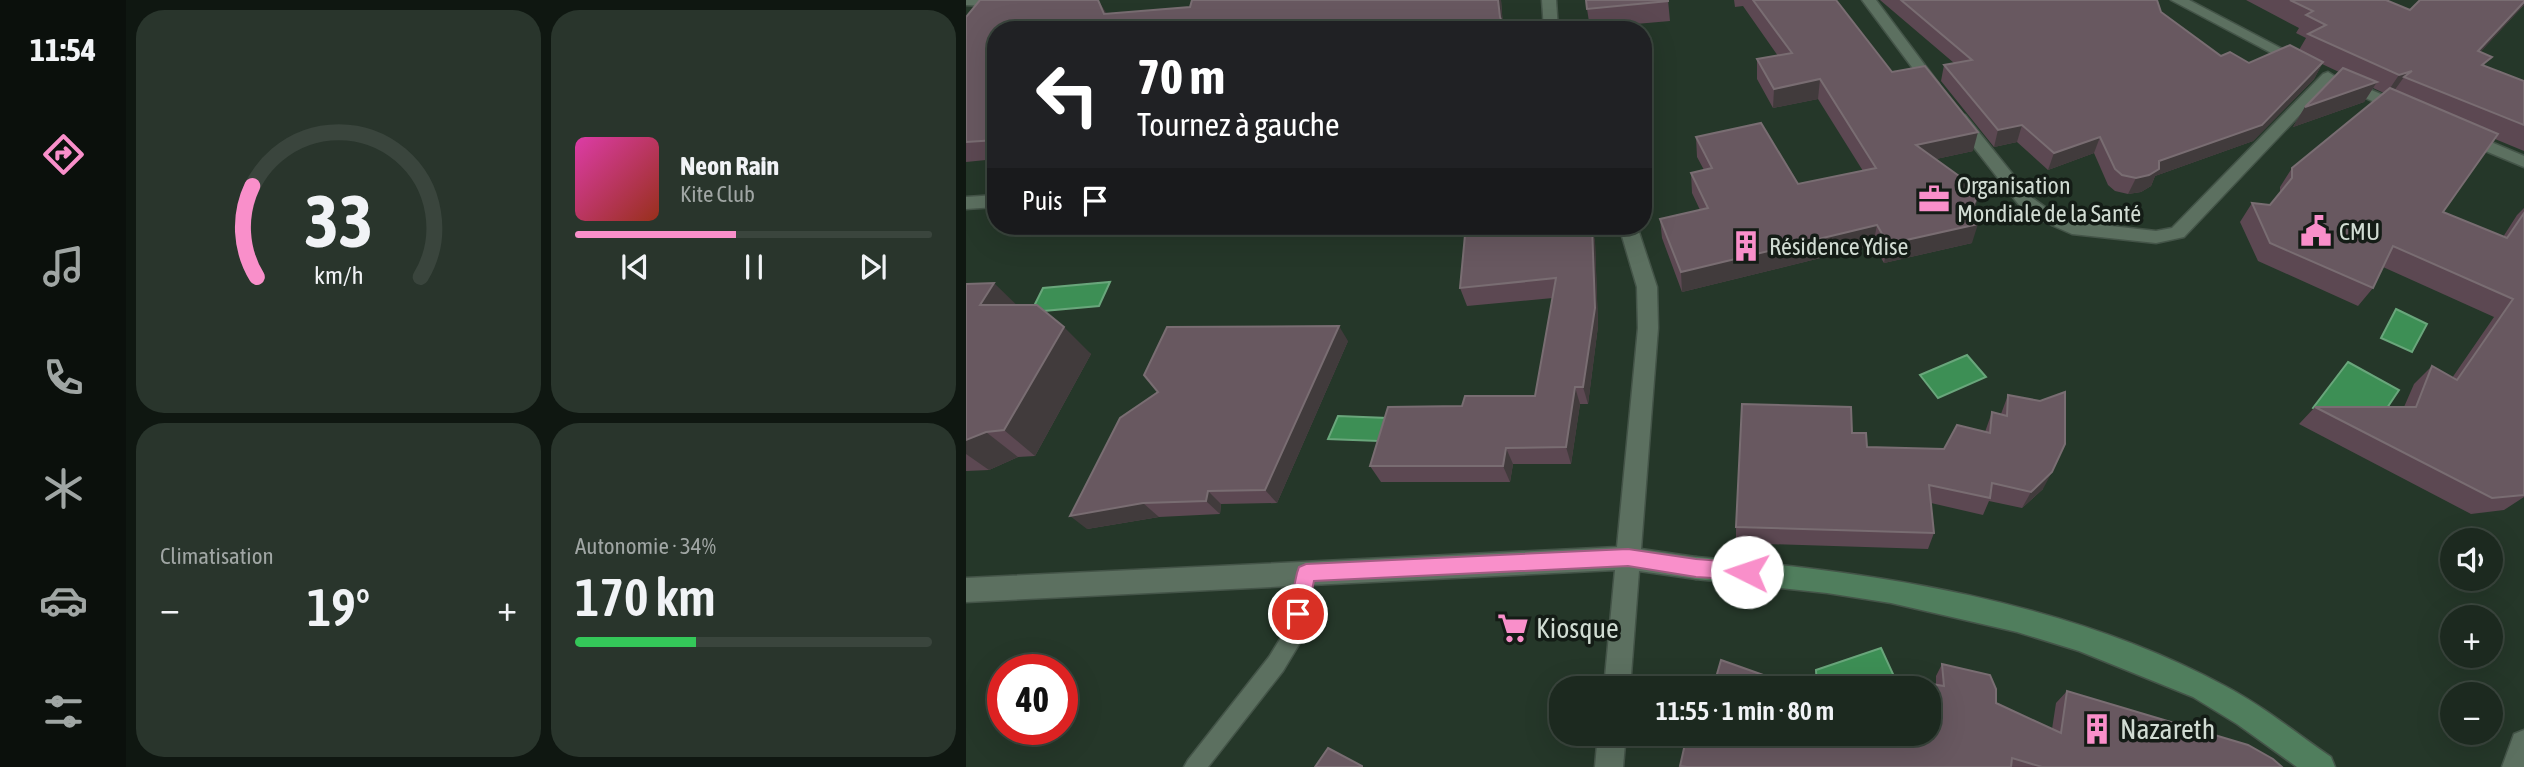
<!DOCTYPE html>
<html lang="fr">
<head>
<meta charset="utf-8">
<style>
  :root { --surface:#1c291f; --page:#29352c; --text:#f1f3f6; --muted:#a0a6a4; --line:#3a453d; --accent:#f98fca }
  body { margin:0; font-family:"Asap Condensed",sans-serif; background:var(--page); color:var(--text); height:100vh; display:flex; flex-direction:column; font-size:26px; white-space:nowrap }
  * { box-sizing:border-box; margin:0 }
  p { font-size:23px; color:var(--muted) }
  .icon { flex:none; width:38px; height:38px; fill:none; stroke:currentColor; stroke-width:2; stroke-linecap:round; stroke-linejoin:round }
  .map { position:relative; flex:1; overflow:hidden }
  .drawer { display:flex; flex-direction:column; gap:10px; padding:10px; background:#0f1711; width:840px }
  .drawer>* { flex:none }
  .hud { position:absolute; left:21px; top:21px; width:665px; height:214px; border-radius:28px; box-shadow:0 7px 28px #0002,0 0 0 2px var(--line); background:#202124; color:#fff; overflow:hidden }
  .tools { position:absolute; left:1474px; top:528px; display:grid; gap:14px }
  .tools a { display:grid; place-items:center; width:63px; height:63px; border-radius:50%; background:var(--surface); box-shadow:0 7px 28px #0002,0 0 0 2px var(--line); font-size:35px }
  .speed { position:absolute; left:21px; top:654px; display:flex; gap:14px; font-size:35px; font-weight:700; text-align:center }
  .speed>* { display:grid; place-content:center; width:91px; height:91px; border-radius:50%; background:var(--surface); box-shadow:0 7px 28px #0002,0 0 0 2px var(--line); line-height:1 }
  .speed .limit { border:10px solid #d22; background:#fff; color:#111 }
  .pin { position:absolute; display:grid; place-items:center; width:60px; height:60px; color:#fff; margin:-30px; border:4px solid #fff; border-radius:50%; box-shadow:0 2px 7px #0007 }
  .me { position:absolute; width:77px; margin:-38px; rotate:274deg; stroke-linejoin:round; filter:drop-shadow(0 0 5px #0008) }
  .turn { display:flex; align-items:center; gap:24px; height:147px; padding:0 35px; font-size:32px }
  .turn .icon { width:91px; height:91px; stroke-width:2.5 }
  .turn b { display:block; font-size:49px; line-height:60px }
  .then { display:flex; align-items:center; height:66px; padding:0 35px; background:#0003; gap:14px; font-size:26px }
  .big { font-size:52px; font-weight:600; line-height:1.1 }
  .drawer .card { flex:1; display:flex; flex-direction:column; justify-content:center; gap:10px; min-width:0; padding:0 24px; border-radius:28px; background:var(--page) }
  .drawer .dial { align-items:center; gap:0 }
  .dial svg { height:182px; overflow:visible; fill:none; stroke:var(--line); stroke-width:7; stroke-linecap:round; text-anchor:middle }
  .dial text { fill:var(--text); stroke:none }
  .song { display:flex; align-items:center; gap:21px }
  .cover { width:84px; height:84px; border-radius:10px; background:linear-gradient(135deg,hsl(320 70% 55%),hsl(10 70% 35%)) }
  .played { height:7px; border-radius:4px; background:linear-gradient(90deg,var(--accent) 45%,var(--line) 45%) }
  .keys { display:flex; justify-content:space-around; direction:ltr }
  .heat { display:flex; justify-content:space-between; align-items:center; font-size:38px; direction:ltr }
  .charge { height:10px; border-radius:5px; background:linear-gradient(90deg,#34c759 34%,var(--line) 0) }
  .drawer .tiles { flex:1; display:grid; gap:10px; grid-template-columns:repeat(2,1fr) }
  .trip { position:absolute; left:583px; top:676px; width:392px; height:70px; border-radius:28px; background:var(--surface); box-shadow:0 7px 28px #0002,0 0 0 2px var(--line); font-weight:600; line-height:70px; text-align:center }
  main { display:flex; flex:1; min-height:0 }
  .tabs { display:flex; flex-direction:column; width:126px; justify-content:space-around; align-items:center; background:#0b100c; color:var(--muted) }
  .tabs .icon { width:49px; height:49px }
  .tabs .selected { color:var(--accent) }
  .tabs b { font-size:32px; color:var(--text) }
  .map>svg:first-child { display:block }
  .water { fill:#3d8f55; stroke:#69a67b; stroke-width:2 }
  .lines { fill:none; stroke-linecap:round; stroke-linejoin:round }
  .lane-casing { stroke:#445448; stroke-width:3 }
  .street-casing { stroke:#445448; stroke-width:3 }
  .secondary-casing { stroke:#445448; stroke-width:3 }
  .lane { fill:#5c7060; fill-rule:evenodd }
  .street { fill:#5c7060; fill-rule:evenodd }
  .secondary { fill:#507e5d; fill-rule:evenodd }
  .wall { fill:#5c4852 }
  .shaded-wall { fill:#413b3c }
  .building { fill:#685860; stroke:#796d72; stroke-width:2 }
  .route { fill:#f98fca; stroke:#a25d83; stroke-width:2 }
  .labels { text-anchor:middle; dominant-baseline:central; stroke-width:7; stroke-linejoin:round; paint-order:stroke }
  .poi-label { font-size:24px; fill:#d1dcd3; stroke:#141c16; text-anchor:start }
  .near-poi-label { font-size:28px; fill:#d1dcd3; stroke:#141c16; text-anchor:start }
</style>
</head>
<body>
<main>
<nav class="tabs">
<b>11:54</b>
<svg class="icon selected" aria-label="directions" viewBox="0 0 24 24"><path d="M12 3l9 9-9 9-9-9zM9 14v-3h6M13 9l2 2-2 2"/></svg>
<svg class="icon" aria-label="music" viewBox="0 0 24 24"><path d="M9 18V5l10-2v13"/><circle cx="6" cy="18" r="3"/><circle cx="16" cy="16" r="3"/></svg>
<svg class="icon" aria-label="phone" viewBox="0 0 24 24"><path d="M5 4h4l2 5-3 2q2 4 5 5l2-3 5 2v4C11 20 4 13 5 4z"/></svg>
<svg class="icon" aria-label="climate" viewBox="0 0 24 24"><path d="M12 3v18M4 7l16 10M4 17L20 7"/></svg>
<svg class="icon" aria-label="car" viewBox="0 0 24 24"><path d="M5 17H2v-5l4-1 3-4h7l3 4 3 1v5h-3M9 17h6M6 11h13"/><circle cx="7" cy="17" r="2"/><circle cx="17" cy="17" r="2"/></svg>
<svg class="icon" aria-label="filters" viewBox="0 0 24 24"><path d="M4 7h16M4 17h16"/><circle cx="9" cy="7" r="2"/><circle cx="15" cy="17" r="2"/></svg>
</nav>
<section class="drawer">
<div class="tiles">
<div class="card dial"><svg viewBox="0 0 100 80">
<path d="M14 69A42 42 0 1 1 86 69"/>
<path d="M14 69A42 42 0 0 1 12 29" stroke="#f98fca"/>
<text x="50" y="56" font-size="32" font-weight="700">33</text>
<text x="50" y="72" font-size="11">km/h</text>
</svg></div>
<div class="card">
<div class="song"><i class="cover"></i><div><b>Neon Rain</b><p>Kite Club</p></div></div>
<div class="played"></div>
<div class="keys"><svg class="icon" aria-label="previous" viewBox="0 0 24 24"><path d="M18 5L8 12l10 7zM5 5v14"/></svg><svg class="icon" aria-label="pause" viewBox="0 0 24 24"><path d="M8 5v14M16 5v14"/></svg><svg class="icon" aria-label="next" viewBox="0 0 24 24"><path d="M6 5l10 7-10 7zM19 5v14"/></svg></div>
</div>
<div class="card"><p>Climatisation</p>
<div class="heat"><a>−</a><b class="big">19°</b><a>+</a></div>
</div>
<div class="card"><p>Autonomie · 34%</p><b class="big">170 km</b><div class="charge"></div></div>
</div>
</section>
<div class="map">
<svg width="1558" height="767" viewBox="0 0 1558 767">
  <rect width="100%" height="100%" fill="#253729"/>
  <g class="water">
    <path d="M144,282L133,306L65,312L77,288Z"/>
    <path d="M1430,309L1461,324L1446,352L1415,338Z"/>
    <path d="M1001,355L1020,377L972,398L954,375Z"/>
    <path d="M1382,362L1433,390L1419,411L1378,426L1347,408Z"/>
    <path d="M372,416L421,418L413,441L362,439Z"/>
    <path d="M915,648L927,674L923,688H851L850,670Z"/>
  </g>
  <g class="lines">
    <defs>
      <path id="lane" d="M340,564L347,567L349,573L335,641L317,671L242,767H218L222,760L303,657L319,631L331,573L333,567Z"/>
      <g id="street">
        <path d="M0,0H45L47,3L40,7L0,5Z"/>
        <path d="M576,0H590L592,30H578Z"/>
        <path d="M896,0H910L973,84V90H963Z"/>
        <path d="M1205,0H1223L1343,63L1335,68L1330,66Z"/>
        <path d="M1362,72L1370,77L1367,80L1218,237L1190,243L1106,234L1074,220L1053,205L985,118L987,115H999L1065,197L1086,212L1109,222L1190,231L1206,228L1357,74Z"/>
        <path d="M1377,78L1443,106L1445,109L1443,112H1431L1372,86V80Z"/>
        <path d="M1499,131L1558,156V167L1493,140L1491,136Z"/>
        <path d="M30,195V207L0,209V197Z"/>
        <path d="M653,226H671L691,287L692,328L675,549L730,557L739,560L742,568L739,576L730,579L673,571L664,688H638L649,570L0,602V578L651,547L672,328L671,287Z"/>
        <path d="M1558,730V767H1536L1548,734Z"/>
        <path d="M632,733H660L657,767H629Z"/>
      </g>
      <path id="secondary" d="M730,557C906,571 1102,601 1259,686C1297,706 1330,733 1365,757L1369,767H1331L1271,724L1227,697L1113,651L1051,632L925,603L861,593L730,579L721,576L718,568L721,560Z"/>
    </defs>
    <use href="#lane" class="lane-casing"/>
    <use href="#street" class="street-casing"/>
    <use href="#secondary" class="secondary-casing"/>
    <use href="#lane" class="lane"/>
    <use href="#street" class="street"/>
    <use href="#secondary" class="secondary"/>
  </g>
  <g class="wall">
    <path d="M226,0H535L537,26L30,30V159L0,162V17L141,14L224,7Z"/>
    <path d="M702,0L704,21L624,28L621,9Z"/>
    <path d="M768,0H870L926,72L1007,151L970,159L1008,211L1006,215V243L918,263L907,245L716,292L696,238L694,219L734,210L726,193L725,173L738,170L731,157L730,137L832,184L897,171L852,99L807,108L791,79V59L812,56L777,6L769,7Z"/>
    <path d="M914,0H1191L1195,12L1255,56L1283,63L1333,50L1340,38L1330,33L1333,28L1280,0H1420L1444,10L1558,5L1514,52L1519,66L1558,81V151L1529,139L1477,212L1537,237L1551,215L1558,208V497L1538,510L1505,514L1333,424L1349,407H1438L1448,384L1466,366L1486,378L1528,317L1417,267L1407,288L1392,306L1292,261L1274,222L1286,203L1304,205L1314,193V187L1326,168L1418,93L1407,88L1398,102L1327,127L1339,107L1373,72L1356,64L1348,79L1287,141L1189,176L1185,186L1175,192L1162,194L1149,191L1142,185L1128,153L1082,170L1051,142L1028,147L975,81L978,65L988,63Z"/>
    <path d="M626,226L629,242L632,326L622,404H614L605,464H547L544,482H415L404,466L496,406L569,396L587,298L501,306L494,288Z"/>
    <path d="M0,284L51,305L125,354L69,456L52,457L23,470L0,471Z"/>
    <path d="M382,341L311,503L255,504L254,514L193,517L121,529Z"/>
    <path d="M1042,395L1077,489L1056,508L1023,501L1017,515L965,503L968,533L962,549L770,543V527L886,433L901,447L978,449L1019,432L1026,412L1035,414Z"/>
    <path d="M976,664L1030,703L1086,729L1090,703L1101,691L1316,767H714V766L733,735L865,734V733H962V688H949L952,682L970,685V676Z"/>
  </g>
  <g class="shaded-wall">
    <path d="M132,0L143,17L138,14Z"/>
    <path d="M532,0H535L537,30L534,17Z"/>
    <path d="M1558,2V5L1498,70L1512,51Z"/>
    <path d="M1357,62L1348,79L1287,141L1189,176L1185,186L1175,192L1162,194L1170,178L1193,161Z"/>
    <path d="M1446,71L1438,77L1428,91L1420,94L1433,75Z"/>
    <path d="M854,79L852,99L807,108L808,89Z"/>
    <path d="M1411,82L1398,102L1327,127L1339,107Z"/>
    <path d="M1056,125L1051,142L1028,147L1032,130Z"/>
    <path d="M1012,132L1007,151L947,164L950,145Z"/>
    <path d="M1134,137L1128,153L1082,170L1088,153Z"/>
    <path d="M1014,191L1008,211L1001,226L1012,224L1006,243L918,263L922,244L1004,212Z"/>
    <path d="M911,225L907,245L716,292L715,272Z"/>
    <path d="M626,226L629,242L632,326L622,404L617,387Z"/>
    <path d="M28,283L57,311L14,305Z"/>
    <path d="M373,326L382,341L311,503L299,490Z"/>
    <path d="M98,327L125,354L69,456L38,430Z"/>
    <path d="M609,387L614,404L605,464L600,447Z"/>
    <path d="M20,432L52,457L23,470L0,454V440Z"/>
    <path d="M540,448L547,464L544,482L537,466Z"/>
    <path d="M1086,472L1077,489L1056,508L1065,492Z"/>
    <path d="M242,491L255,504L254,514L240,501Z"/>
    <path d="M177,503L193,517L121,529L104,516Z"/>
  </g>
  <g class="building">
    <path d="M14,0H132L138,14L224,7L226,0H532L534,17L539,30H30V140L0,142V17Z"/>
    <path d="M620,0H702V1L621,9Z"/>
    <path d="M787,0H870L926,72L959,66L1012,132L950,145L1014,191L1004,212L1012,224L922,244L911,225L715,272L694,219L742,208L725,173L746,168L730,137L795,123L832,184L910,168L854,79L808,89L791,59L826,53Z"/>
    <path d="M935,0H1191L1195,12L1255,56L1264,52L1283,63L1324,45L1357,62L1296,125L1193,161V169L1183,175L1170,178L1156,175L1149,169L1134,137L1088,153L1056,125L1032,130L978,65L1006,60Z"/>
    <path d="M1324,0H1420L1444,10L1454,0H1558V2L1512,51L1526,57L1516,65L1558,81V125L1438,77L1446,71L1433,75L1342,34L1360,25L1340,15L1347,11Z"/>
    <path d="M1377,68L1411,82L1339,107Z"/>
    <path d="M1424,88L1532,134L1477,212L1541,238L1558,213V495L1526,498L1349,407H1450L1466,366L1491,380L1547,299L1427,246L1407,288L1304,243L1286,203L1304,205L1326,178V168Z"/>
    <path d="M599,226H626L629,308L617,387H609L600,447L540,448L537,466H404L422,407L496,406L499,396H569L590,278L494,288L499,235Z"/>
    <path d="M28,283L14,305H71L98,327L38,430L20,432L0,440V284Z"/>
    <path d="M373,326L299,490L242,491L240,501L177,503L104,516L154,418L192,392L178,375L201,327Z"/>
    <path d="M1099,392V444L1086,472L1065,492L1026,483L1024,498L963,485L968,533L770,527L776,404L885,407L886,433H900L901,447L978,449L991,425L1024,433L1026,412L1041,416L1042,395L1074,401Z"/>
    <path d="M755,660L800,676L798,688H747Z"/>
    <path d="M976,664L1024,675L1030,689V703L1095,733L1101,691L1282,745L1307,759L1316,767H1076L1046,758L1045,767H721L714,766L721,735H733V733H862L866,735V733H962V688H951L952,682L978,686Z"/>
    <path d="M362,748L396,766V767H349Z"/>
  </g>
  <path class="route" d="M662,549L730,559L781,563L787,565L790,572L787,578L781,580L730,577L662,566L348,581L339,620L332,623L325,620L322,614L331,573L333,567L340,564Z"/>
  <defs>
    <symbol id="office-bare" viewBox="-9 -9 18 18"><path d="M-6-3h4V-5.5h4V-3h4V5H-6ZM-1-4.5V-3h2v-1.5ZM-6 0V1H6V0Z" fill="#f98fca" stroke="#141c16" stroke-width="2.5" paint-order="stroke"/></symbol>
    <symbol id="civic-bare" viewBox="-9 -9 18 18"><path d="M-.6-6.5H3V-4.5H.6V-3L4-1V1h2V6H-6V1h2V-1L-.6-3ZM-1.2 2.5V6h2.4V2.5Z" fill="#f98fca" stroke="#141c16" stroke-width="2.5" paint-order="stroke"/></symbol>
    <symbol id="building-bare" viewBox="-9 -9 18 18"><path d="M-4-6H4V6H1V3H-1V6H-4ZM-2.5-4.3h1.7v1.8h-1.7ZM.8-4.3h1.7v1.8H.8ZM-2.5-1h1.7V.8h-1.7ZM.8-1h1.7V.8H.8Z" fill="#f98fca" stroke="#141c16" stroke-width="2.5" paint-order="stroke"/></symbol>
    <symbol id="supermarket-bare" viewBox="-9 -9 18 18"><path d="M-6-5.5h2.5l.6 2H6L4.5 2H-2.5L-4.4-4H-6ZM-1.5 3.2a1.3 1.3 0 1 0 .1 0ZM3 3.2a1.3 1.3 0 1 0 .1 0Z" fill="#f98fca" stroke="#141c16" stroke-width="2.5" paint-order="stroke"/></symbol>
  </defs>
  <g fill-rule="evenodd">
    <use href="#office-bare" x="946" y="177" width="44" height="44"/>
    <use href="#civic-bare" x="1328" y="209" width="44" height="44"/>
    <use href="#building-bare" x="758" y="224" width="44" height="44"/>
    <use href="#supermarket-bare" x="525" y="606" width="44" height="44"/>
    <use href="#building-bare" x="1109" y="707" width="44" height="44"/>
  </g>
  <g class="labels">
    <g class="poi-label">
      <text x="991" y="185">Organisation<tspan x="991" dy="28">Mondiale de la Santé</tspan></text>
      <text x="1373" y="231">CMU</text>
      <text x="803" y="246">Résidence Ydise</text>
    </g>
    <g class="near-poi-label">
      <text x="570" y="628">Kiosque</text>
      <text x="1154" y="729">Nazareth</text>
    </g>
  </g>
</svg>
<div class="tools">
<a><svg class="icon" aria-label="sound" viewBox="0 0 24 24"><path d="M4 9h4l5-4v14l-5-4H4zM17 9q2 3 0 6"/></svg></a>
<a>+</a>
<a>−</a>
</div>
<div class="speed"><div class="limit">40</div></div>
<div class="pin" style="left:332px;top:614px;background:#d93025"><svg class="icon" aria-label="arrive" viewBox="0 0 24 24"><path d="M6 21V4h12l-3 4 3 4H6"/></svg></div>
<svg class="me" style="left:781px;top:572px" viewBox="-20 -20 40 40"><circle r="19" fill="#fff"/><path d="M0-13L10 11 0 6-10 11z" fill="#f98fca"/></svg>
<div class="trip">11:55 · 1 min · 80 m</div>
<div class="hud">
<div class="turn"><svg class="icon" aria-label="left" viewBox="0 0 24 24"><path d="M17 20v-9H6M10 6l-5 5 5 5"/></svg><div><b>70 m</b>Tournez à gauche</div></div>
<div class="then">Puis<svg class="icon" aria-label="arrive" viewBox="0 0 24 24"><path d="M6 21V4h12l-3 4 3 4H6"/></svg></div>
</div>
</div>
</main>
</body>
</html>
